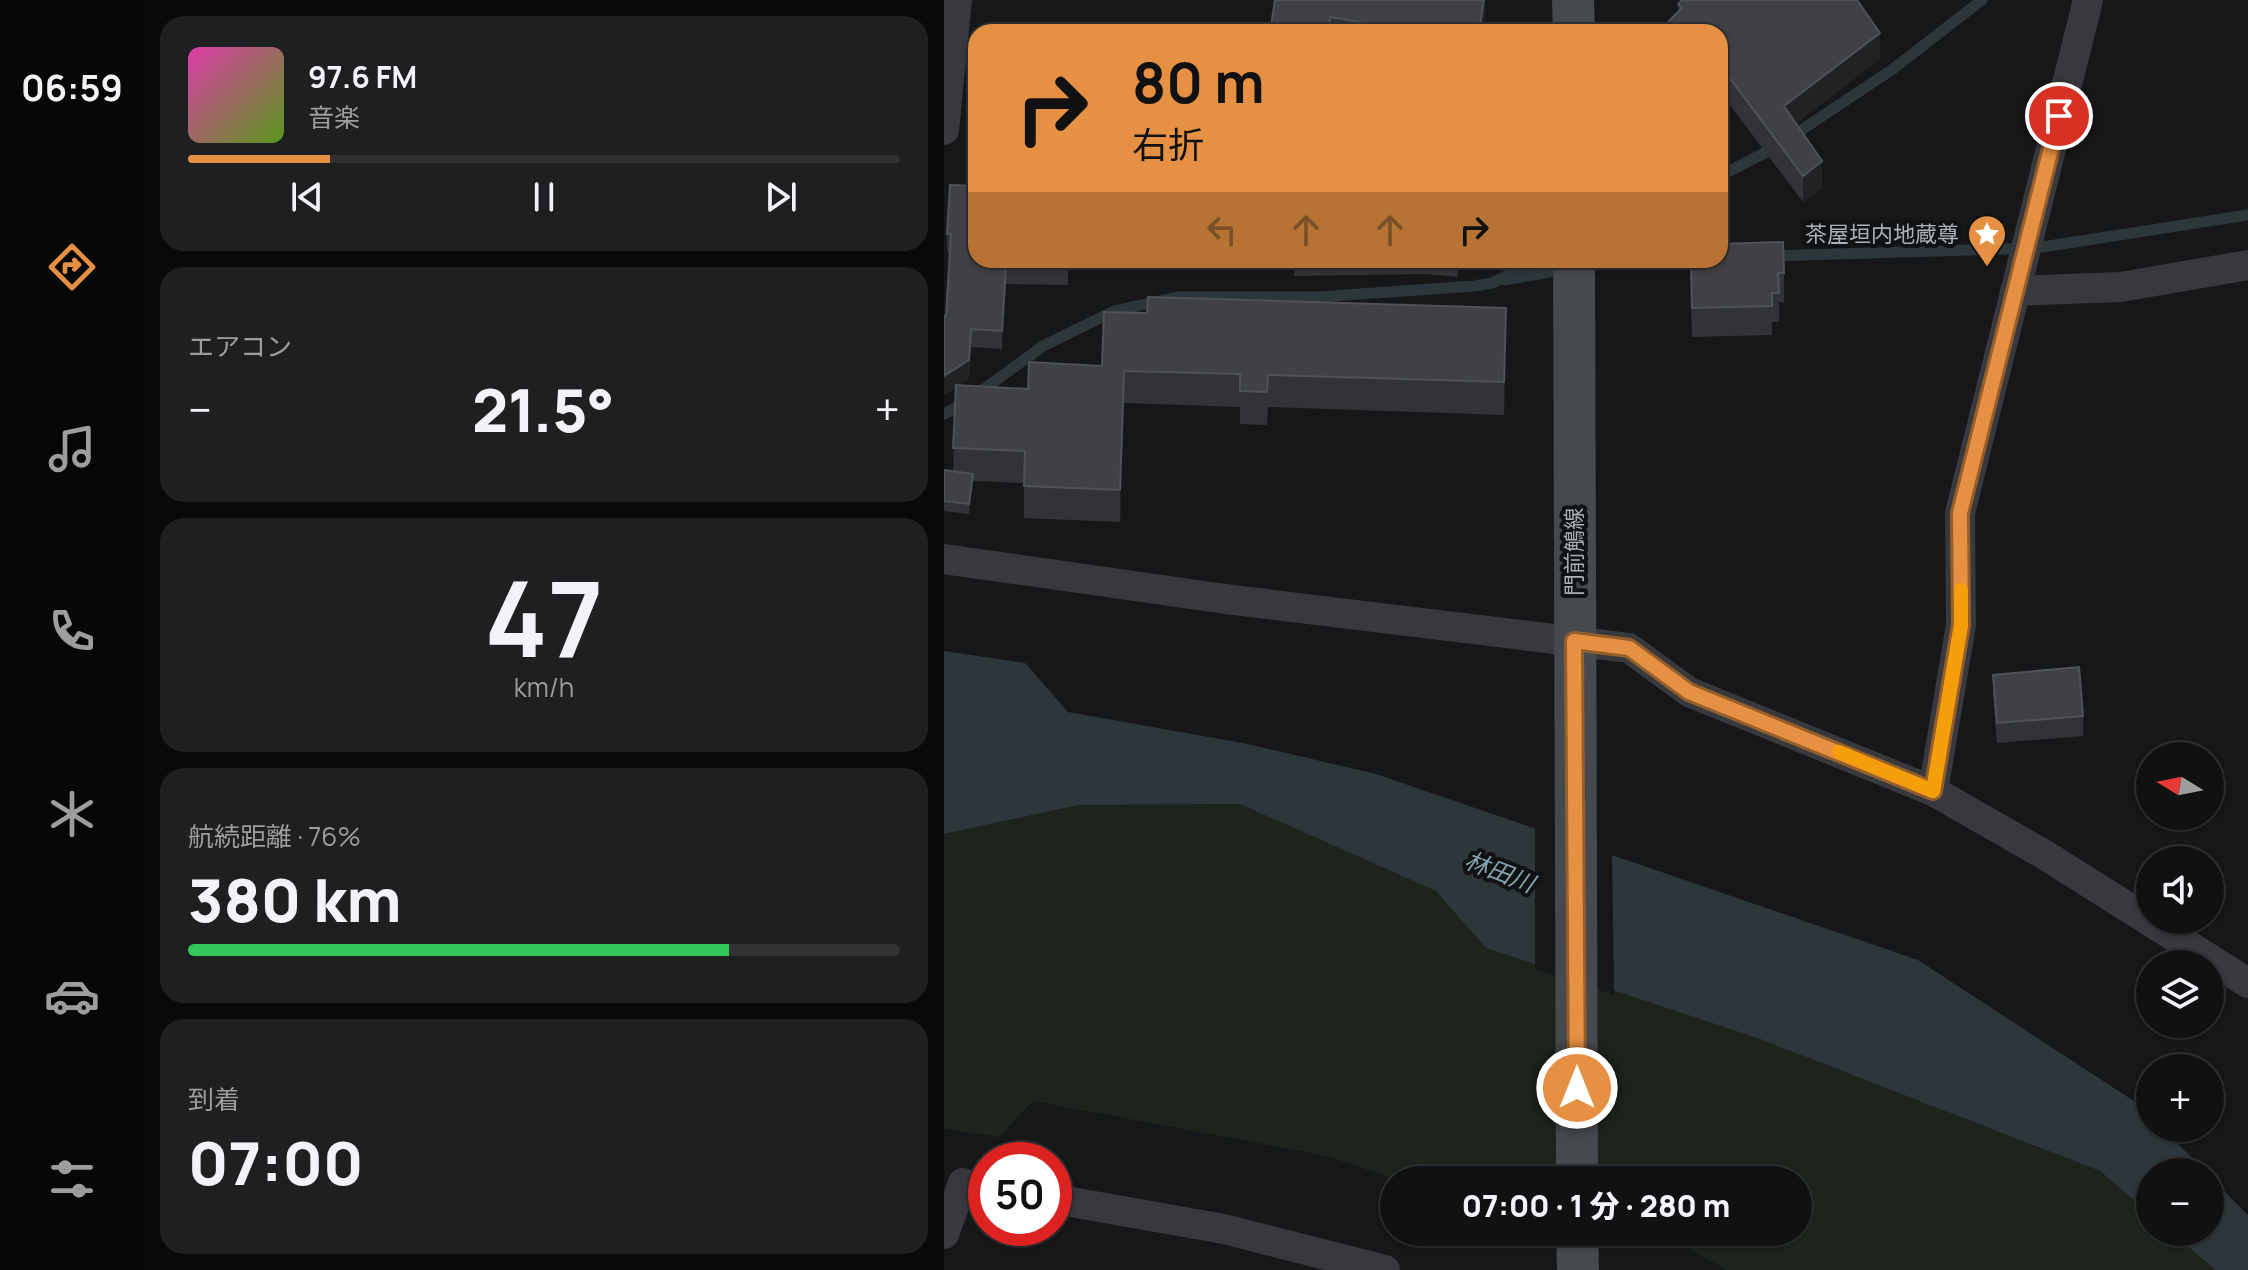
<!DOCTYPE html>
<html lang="ja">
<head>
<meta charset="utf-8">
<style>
  :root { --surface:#101112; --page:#1e1f20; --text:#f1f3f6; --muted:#9c9d9f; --line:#303132; --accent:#e59042 }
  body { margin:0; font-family:Manrope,"Noto Sans JP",sans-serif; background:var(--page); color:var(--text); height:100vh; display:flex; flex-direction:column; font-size:30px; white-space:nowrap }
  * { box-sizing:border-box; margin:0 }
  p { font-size:26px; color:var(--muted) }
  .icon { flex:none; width:44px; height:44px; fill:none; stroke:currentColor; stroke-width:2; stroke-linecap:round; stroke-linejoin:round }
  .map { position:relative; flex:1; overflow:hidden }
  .sheet { display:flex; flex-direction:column; gap:16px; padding:16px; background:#09090a; width:800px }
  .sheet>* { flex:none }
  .hud { position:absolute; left:24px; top:24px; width:760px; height:244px; border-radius:24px; box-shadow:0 2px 6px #0004,0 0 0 2px var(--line); background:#e59042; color:#111; overflow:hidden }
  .needle { width:52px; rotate:280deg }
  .buttons { position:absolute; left:1192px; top:742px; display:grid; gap:16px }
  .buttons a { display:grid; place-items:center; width:88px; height:88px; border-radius:50%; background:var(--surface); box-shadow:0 2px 6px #0004,0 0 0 2px var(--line); font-size:40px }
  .speed { position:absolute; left:24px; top:1142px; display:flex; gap:16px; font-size:40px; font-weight:700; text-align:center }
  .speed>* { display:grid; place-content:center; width:104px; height:104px; border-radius:50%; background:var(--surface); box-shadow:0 2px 6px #0004,0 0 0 2px var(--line); line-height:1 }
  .speed .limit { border:12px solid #d22; background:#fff; color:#111 }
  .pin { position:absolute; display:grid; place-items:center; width:68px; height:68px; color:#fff; margin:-34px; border:4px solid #fff; border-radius:50%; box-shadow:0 2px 8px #0007 }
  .me { position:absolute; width:88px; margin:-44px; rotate:0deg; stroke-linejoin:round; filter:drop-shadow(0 0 6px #0008) }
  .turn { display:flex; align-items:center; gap:28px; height:168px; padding:0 32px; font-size:36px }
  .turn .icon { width:104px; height:104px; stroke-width:2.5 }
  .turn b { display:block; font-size:56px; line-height:68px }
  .lanes { display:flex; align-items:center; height:76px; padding:0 32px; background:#0003; justify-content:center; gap:40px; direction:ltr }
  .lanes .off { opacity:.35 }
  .big { font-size:60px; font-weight:800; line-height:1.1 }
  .sheet .tile { flex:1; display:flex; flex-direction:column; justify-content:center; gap:12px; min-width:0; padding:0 28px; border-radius:24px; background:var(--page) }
  .sheet .dial { align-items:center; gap:0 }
  .dial b { font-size:104px; line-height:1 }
  .song { display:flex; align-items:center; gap:24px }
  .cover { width:96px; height:96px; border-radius:12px; background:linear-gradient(135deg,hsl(320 70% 55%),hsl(90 70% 35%)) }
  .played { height:8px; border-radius:4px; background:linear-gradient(90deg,var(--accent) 20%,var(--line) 20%) }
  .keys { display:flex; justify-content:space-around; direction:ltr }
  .heat { display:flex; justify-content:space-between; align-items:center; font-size:44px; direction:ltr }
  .charge { height:12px; border-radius:6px; background:linear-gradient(90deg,#34c759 76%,var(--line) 0) }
  .trip { position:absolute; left:436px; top:1166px; width:432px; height:80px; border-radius:40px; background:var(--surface); box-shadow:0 2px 6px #0004,0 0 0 2px var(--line); font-weight:800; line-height:80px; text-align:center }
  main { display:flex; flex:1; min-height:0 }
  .menu { display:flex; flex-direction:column; width:144px; justify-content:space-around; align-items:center; background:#060707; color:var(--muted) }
  .menu .icon { width:56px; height:56px }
  .menu .selected { color:var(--accent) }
  .menu b { font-size:36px; color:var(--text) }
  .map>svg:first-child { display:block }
  .green { fill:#1d231d }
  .water { fill:#2d373b }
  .pier { fill:#161718 }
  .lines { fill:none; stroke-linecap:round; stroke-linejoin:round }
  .stream { stroke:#2d373b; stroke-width:11 }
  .street { stroke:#38393d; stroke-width:30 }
  .secondary { stroke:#46494d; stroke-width:42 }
  .wall { fill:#323336 }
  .shaded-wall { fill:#212224 }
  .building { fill:#3f4144; stroke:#4f5256; stroke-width:2 }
  .route-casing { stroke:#955e2b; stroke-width:20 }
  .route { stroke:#e59042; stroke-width:14 }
  .slow { stroke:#f59e0b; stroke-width:14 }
  .labels { text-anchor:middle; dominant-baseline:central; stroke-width:8; stroke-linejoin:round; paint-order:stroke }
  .poi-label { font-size:22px; fill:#a9b0b7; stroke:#111213; text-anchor:end }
  .street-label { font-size:22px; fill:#a9b0b7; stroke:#111213 }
  .water-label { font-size:24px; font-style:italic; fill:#83a3af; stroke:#111213 }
</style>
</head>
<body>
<main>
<nav class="menu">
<b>06:59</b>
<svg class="icon selected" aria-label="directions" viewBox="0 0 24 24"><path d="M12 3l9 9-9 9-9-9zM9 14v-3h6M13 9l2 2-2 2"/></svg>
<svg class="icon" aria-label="music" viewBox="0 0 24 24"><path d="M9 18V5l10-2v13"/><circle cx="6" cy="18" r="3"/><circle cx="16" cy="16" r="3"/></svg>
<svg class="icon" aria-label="phone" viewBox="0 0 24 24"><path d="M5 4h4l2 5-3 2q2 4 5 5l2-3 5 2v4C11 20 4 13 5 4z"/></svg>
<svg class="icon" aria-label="climate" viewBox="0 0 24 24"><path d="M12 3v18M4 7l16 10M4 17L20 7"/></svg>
<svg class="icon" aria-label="car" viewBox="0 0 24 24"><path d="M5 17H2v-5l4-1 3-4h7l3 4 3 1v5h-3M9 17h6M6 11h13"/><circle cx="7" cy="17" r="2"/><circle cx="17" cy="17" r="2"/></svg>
<svg class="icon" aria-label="filters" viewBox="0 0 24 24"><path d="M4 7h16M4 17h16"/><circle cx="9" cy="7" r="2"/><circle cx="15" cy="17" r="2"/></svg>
</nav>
<section class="sheet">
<div class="tile">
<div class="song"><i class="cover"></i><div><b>97.6 FM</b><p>音楽</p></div></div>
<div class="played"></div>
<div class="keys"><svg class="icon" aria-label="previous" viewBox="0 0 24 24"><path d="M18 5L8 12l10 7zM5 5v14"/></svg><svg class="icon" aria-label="pause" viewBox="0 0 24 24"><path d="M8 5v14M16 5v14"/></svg><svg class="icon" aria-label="next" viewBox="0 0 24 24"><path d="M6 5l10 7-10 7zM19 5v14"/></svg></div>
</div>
<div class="tile"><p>エアコン</p>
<div class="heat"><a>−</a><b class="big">21.5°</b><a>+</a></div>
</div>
<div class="tile dial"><b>47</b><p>km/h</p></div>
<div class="tile"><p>航続距離 · 76%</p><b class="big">380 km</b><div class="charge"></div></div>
<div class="tile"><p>到着</p><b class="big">07:00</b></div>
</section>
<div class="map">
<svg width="1304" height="1270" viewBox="0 0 1304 1270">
  <rect width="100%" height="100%" fill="#161718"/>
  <path class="green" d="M296,804L492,891L542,948L816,1039L1156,1171L1206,1214V1232H1227L1272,1270H783L715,1232H854V1180H455L382,1156L89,1101L55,1137L0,1129V834L135,805Z"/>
  <g class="water">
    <path d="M0,651L81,663L124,712L304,744L432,774L974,960L1196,1105L1206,1115V1128H1218L1262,1172H1206V1214L1156,1171L816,1039L542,948L492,891L296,804L135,805L0,834Z"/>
    <path d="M1266,1177L1304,1215V1270H1272L1227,1232H1266Z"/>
  </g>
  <path class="pier" d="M591,824L668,851L670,995L591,969Z"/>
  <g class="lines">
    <g class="stream">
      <path d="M847,137L949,69L1038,0"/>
      <path d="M776,176L832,147"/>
      <path d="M825,256L1092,248L1304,215"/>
      <path d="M639,266L669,261L687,260"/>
      <path d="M561,280L622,269"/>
      <path d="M0,414L25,400L99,346L170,311L233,297H373L531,286L548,283L593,260"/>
    </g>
    <g class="street">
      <path d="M0,130L13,0"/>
      <path d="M1071,291L1177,287L1304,265"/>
      <path d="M0,559L289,600L685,648L745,692L989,791L1101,855L1304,983"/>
      <path d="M989,791L1017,625L1016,513L1144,0"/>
      <path d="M110,1199L280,1229L441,1270"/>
      <path d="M0,1234L19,1183"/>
    </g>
    <g class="secondary">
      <path d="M629,0L630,32"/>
      <path d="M630,260L633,1180"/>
      <path d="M633,1232L634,1270"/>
    </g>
  </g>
  <g class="wall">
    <path d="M331,0H541V20L539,32H326Z"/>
    <path d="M734,4L936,59L852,123L878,188L859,202L776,92V32H725V21L734,11Z"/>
    <path d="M3,234L124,260V285L62,284L58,349L27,347L25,378L14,385L84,389L158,366L562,340L560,415L324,407L323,425L296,424V407L180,403L176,522L80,518V483L29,481L25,514L0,511V470L9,471L12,387L0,395V315L2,316L6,253L3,252Z"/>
    <path d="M350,260H515L514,277L482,274L350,276Z"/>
    <path d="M746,260L840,273V303L835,302V322H828V335L748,337Z"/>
    <path d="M1049,675L1139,716V736L1053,743L1049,695Z"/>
  </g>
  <g class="shaded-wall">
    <path d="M540,0H541V20L539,32H535Z"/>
    <path d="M936,33V59L840,133V106Z"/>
    <path d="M878,161V188L859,202V176Z"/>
    <path d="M62,266V284L58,349V331Z"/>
    <path d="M562,308V340L560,415V382Z"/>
    <path d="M27,329L25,378L0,395V376Z"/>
    <path d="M180,371V403L176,522V490Z"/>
    <path d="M29,474V484L25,514V504Z"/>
  </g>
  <g class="building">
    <path d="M331,0H540L535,32H475L386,17L384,32H326Z"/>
    <path d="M738,0H913L936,33L840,106L878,161L859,176L776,65V32H736L725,21L738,8L734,4Z"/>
    <path d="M6,185L32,186V260H124V267L62,266L58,331L27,329L25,360L0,376V315L2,316L7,234H3Z"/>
    <path d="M839,242L840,273H834L835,293H828V306L748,308L747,260H776V244Z"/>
    <path d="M204,297L562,308L560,382L324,375L323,392L296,391V374L180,371L176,490L80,486L81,451L9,448L12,385L84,389L85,362L158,366L160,312L203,313Z"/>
    <path d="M0,470L29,474L25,504L0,501Z"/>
    <path d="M1135,667L1139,716L1053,723L1049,675Z"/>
  </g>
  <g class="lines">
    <defs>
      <path id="route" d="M633,1088L630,641L685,648L745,692L989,791L1017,625L1016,513L1115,116"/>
    </defs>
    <use href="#route" class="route-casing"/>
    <use href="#route" class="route"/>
    <path class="slow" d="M895,752L989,791L1017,625V590"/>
  </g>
  <defs>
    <symbol id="sight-pin" viewBox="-11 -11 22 30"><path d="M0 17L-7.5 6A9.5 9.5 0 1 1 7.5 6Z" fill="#e59042" stroke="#111213"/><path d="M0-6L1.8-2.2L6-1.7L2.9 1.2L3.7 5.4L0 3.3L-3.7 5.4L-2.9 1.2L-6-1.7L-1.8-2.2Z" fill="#fff"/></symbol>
  </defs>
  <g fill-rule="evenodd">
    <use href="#sight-pin" x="1021" y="212" width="44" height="60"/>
  </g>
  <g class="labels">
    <g class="poi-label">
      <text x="1015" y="234">茶屋垣内地蔵尊</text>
    </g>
    <g class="street-label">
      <text transform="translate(630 552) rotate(-90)">門前鵤線</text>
    </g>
    <g class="water-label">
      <text transform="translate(556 871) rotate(21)">林田川</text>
    </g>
  </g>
</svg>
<div class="buttons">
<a><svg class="needle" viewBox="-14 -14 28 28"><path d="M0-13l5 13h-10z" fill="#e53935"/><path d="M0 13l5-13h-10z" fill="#9c9d9f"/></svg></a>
<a><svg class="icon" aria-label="sound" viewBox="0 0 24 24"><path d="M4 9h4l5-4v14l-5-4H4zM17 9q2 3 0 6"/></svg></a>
<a><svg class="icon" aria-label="layers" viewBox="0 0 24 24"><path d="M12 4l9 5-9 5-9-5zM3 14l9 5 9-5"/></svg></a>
<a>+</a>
<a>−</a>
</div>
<div class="speed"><div class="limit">50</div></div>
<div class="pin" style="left:1115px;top:116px;background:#d93025"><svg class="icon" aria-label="arrive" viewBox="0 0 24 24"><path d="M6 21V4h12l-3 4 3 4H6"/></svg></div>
<svg class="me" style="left:633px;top:1088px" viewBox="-20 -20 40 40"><circle r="17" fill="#e59042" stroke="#fff" stroke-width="3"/><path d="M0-11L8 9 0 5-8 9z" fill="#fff"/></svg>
<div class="trip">07:00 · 1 分 · 280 m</div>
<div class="hud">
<div class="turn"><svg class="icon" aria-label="right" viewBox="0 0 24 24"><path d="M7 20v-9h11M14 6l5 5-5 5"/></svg><div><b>80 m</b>右折</div></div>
<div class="lanes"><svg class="icon off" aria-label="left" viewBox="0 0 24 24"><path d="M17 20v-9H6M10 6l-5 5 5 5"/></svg><svg class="icon off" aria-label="ahead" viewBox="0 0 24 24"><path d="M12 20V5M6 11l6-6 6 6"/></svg><svg class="icon off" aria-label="ahead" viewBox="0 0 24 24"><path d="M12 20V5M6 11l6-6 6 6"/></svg><svg class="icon" aria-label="right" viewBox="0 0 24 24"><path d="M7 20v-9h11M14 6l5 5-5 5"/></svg></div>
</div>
</div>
</main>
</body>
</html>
